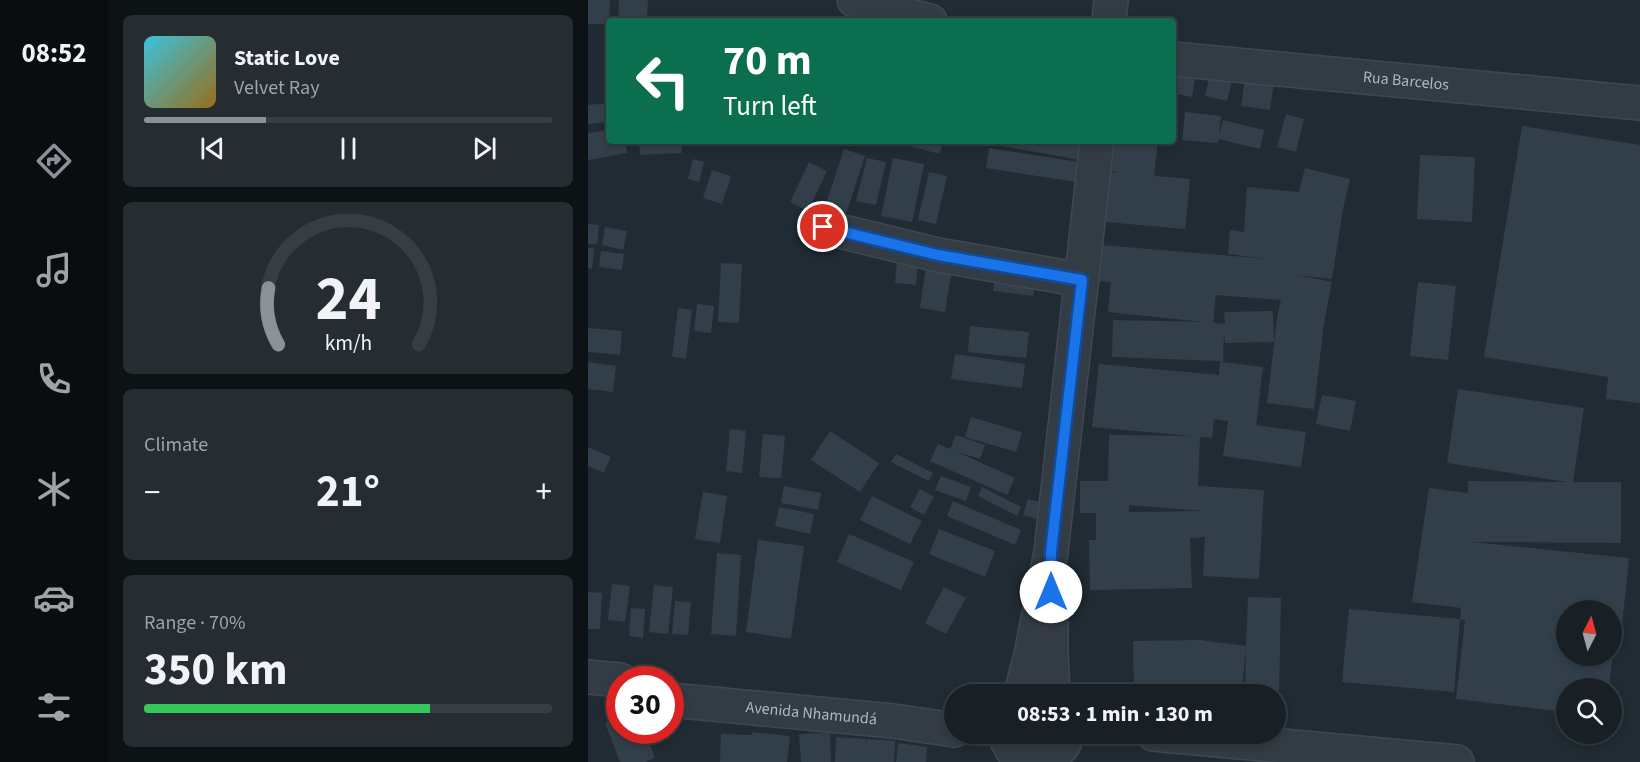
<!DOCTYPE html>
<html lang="en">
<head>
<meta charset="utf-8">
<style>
  :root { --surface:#182026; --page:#252d32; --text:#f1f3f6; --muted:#9fa3a7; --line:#363e43; --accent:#8c9099 }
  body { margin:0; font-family:"Source Sans 3",sans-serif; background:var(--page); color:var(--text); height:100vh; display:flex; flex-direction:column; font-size:22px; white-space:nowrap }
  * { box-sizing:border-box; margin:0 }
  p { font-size:20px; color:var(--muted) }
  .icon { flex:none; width:33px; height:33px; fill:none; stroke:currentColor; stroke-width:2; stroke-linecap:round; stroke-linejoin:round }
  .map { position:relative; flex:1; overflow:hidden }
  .panel { display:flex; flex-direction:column; gap:15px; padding:15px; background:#0d1215; width:480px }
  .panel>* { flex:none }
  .guide { position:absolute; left:18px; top:18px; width:570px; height:126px; border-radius:6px; box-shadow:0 3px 9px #0003,0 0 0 2px var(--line); background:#0b6e4f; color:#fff; overflow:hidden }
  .needle { width:39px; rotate:6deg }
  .buttons { position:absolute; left:968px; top:600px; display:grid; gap:12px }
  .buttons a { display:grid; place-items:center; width:66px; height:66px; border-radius:50%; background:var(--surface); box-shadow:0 3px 9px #0003,0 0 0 2px var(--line); font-size:30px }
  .speed { position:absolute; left:18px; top:666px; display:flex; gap:12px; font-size:30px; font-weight:700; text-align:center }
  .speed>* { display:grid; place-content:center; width:78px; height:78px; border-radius:50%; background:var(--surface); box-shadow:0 3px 9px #0003,0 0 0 2px var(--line); line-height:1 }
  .speed .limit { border:9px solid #d22; background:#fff; color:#111 }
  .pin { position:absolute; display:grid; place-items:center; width:51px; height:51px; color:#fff; margin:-26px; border:3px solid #fff; border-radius:50%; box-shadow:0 2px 6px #0007 }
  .me { position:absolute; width:66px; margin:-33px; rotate:0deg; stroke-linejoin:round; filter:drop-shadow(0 0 4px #0008) }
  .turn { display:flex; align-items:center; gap:21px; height:126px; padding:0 18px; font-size:27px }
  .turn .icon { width:78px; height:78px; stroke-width:2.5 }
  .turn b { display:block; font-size:42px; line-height:51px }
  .big { font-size:45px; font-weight:700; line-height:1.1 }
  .panel .widget { flex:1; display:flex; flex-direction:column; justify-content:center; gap:9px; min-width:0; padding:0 21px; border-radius:9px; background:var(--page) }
  .panel .dial { align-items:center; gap:0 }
  .dial svg { height:156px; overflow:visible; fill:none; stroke:var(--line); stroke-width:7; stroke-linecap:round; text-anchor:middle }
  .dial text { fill:var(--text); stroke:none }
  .song { display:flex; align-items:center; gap:18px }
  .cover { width:72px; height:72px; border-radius:9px; background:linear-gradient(135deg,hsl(190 70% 55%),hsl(40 70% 35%)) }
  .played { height:6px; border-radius:3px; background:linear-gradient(90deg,var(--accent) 30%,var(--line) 30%) }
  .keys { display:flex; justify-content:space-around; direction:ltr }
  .heat { display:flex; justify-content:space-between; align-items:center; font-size:33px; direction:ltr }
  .charge { height:9px; border-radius:4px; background:linear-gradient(90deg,#34c759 70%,var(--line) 0) }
  .trip { position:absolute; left:356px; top:684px; width:342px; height:60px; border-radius:30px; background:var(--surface); box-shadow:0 3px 9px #0003,0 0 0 2px var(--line); font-weight:700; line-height:60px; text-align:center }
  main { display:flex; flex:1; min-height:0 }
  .dock { display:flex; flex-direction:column; width:108px; justify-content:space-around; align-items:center; background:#0a0d0f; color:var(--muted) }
  .dock .icon { width:42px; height:42px }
  .dock .on { color:var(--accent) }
  .dock b { font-size:27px; color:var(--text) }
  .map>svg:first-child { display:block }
  .building { fill:#323f4a; fill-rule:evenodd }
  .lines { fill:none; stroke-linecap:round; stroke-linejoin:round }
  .minor-casing { stroke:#3f4851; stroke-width:36 }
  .minor { stroke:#333c44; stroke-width:33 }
  .route-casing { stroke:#114b97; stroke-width:15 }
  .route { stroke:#1a73e8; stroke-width:10 }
  .labels { text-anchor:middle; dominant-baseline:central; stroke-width:6; stroke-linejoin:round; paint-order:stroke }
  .street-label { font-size:16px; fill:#adb7c1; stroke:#192128 }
</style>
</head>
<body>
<main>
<nav class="dock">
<b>08:52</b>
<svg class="icon on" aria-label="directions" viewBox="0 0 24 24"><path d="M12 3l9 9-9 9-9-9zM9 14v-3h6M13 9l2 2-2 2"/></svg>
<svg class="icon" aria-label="music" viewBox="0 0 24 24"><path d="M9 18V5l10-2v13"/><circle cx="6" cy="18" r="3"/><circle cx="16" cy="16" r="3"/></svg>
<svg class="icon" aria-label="phone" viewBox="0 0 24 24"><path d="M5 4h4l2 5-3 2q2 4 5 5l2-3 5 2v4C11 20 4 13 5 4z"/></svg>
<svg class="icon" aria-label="climate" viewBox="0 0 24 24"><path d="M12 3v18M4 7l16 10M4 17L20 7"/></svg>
<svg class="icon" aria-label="car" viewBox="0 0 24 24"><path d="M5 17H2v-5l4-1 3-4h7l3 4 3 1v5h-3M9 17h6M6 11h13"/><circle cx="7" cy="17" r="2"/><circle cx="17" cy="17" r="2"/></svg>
<svg class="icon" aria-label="filters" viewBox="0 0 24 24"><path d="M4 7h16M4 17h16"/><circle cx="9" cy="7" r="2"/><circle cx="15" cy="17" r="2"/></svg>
</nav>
<section class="panel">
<div class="widget">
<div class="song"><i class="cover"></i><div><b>Static Love</b><p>Velvet Ray</p></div></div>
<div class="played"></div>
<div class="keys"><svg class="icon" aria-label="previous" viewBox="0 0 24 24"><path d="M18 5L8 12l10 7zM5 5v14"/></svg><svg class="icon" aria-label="pause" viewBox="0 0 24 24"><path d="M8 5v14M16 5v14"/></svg><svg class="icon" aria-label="next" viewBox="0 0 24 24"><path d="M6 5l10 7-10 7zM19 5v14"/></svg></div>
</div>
<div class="widget dial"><svg viewBox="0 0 100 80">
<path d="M14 69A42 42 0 1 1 86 69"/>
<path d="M14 69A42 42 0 0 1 9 40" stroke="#8c9099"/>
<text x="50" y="56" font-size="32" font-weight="700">24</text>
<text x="50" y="72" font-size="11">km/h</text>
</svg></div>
<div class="widget"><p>Climate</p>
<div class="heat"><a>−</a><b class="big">21°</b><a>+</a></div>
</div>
<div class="widget"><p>Range · 70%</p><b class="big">350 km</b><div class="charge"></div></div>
</section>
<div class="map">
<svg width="1052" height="762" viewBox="0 0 1052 762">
  <rect width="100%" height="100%" fill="#202b33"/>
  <g class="building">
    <path d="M0,0H22L21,24H0Z"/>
    <path d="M31,0H60L59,21H30Z"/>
    <path d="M587,75L607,79L604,97L585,93Z"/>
    <path d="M621,78L634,81L635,78L644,80L639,101L617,96Z"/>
    <path d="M657,78L686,82L682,110L653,106Z"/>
    <path d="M21,103V122L0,124V105Z"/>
    <path d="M597,112L633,116L630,143L594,140Z"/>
    <path d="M698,114L716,119L708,152L689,147Z"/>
    <path d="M635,120L676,130L672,149L630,139Z"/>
    <path d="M934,126L1052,145V403L1018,399L1020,377L896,357Z"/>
    <path d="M21,130V141H37L39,153L0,160V133Z"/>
    <path d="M51,141H93L94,153L52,155Z"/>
    <path d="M314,141H355L352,154L314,144Z"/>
    <path d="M403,141H496L493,160L402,144Z"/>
    <path d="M527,141H570L566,176L602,179L597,229L518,222L523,172L532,173L524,171Z"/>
    <path d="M401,148L497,163L494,183L398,168Z"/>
    <path d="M256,149L277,156L258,214L237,207Z"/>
    <path d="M832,155L887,157L884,222L829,219Z"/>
    <path d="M279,158L298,162L288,205L268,201Z"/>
    <path d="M305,158L336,164L324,222L293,216Z"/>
    <path d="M105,159L116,162L111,182L100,179Z"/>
    <path d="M221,162L239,171L220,211L202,202Z"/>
    <path d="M717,168L762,179L755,209L744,279L709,275L744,282L736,323L726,409L679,403L689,318L693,300L628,295L625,323L637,324L636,312L685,311L686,342L637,343L636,332L635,362L675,367L668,425L718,432L713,467L635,456L640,421L626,419L624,438L612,437L610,486L676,490L671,579L615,576L617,537L602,538L604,588L502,590L501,540H508V513H492V481H520L521,435L605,436L504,427L511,364L631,375L632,361L524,357L525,320L616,322L520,312L523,282L509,281L513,245L681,259L640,254L642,230L656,232L659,187L711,192ZM541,505L615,511L541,512Z"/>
    <path d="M124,170L143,176L134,204L115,198Z"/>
    <path d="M341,172L359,176L348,224L330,220Z"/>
    <path d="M0,224L11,225L9,244H0Z"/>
    <path d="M17,227L39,231L35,250L14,245Z"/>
    <path d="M0,248H6L4,269L0,268Z"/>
    <path d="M310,249L331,251L328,285L307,283Z"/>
    <path d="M13,251L36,254L34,270L11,267Z"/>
    <path d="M339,259L365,263L357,312L332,308Z"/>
    <path d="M133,263L154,264L151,323L130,322Z"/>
    <path d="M409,267L448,273L445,296L405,291Z"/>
    <path d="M830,282L868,286L860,360L822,356Z"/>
    <path d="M109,304L126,306L123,333L106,331Z"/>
    <path d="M90,308L104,310L98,359L84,357Z"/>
    <path d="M382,326L441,332L438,358L380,352Z"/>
    <path d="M0,328L34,331L32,355L0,352Z"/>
    <path d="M367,354L437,364L434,388L363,379Z"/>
    <path d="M0,362L28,366L25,392L0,389Z"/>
    <path d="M870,389L996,408L985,482H1033V543L883,542L1041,558L1033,635L1027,634L1021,688H978V712L868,699L877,620L872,619L873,608L824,602L841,488L880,493V481L979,482L859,463ZM978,610H1023V656H978Z"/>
    <path d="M734,395L768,401L762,431L728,424Z"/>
    <path d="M383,417L434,432L428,452L377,437Z"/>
    <path d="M142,429L158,431L154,473L138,471Z"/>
    <path d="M242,431L291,463L272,492L223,460Z"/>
    <path d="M175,434L197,436L193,478L171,477Z"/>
    <path d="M368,435L397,445L392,459L367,451L427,478L419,495L342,461L350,444L362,449Z"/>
    <path d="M0,447L23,457L16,473L0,466Z"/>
    <path d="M308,454L345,473L341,481L303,462Z"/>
    <path d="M353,476L383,487L378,501L347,490Z"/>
    <path d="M196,486L233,493L230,510L193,503Z"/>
    <path d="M394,487L433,507L429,516L390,496Z"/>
    <path d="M332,489L346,497L336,515L322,507Z"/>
    <path d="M115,492L139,496L132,543L107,539Z"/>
    <path d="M284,496L334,521L322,544L272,520Z"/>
    <path d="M440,499L460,504L455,521L435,515Z"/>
    <path d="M365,501L433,530L427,545L359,516Z"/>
    <path d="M191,507L226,514L222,534L187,526Z"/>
    <path d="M351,529L407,551L397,577L341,554Z"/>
    <path d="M261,534L326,562L313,590L249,562Z"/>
    <path d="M170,540L216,546L203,639L158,632Z"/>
    <path d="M129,553L153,555L148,636L123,634Z"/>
    <path d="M24,584L42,586L37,622L20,620Z"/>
    <path d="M66,585L85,587L80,634L61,632Z"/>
    <path d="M356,587L378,598L358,634L337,623Z"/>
    <path d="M0,592L14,593L12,629H0Z"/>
    <path d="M660,597L693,598L691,695L657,694L658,649L653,694H546L545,641L612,640L658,646Z"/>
    <path d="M87,601L103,602L100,635L84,634Z"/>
    <path d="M43,608L57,609L55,638L41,636Z"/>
    <path d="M761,609L872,619L866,692L754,682Z"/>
    <path d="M32,717V730H57L67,758L57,762H32L17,723Z"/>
    <path d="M164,732L202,736L199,762H132L133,734L164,735Z"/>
    <path d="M242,733L243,762H213L211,734Z"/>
    <path d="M248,737L278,739L277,747L279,739L307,741L306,762H247Z"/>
    <path d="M310,743L339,747L338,762H308Z"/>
  </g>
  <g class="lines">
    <defs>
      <g id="minor">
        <path d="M266,0L292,9L342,21"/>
        <path d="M521,21L523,0"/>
        <path id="s1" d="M585,59L1052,103"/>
        <path d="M235,227L350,255L494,280"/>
        <path d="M463,623V653L465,694"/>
        <path d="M0,677L32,680"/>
        <path d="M433,694L444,650L463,552L509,141"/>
        <path id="s2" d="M82,700L305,721L366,730"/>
        <path d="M416,734C420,742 423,752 432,757C451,762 477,755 479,734"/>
        <path d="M565,734L869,762"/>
      </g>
    </defs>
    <use href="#minor" class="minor-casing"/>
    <use href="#minor" class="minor"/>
  </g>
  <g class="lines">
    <defs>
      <path id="route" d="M235,227L350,255L494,280L463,552V592"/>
    </defs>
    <use href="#route" class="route-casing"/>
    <use href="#route" class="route"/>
  </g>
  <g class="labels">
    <g class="street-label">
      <text stroke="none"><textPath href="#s1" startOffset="234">Rua Barcelos</textPath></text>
      <text stroke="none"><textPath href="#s2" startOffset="142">Avenida Nhamundá</textPath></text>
    </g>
  </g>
</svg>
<div class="buttons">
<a><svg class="needle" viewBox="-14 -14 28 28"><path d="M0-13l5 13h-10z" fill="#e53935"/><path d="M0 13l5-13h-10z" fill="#9fa3a7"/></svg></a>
<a><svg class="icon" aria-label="search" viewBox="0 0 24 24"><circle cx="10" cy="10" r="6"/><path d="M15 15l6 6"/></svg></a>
</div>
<div class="speed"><div class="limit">30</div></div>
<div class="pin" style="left:235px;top:227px;background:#d93025"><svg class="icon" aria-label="arrive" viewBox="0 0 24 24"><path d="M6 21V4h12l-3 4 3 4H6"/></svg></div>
<svg class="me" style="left:463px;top:592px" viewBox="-20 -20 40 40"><circle r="19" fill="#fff"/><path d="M0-13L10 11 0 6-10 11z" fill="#1a73e8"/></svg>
<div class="trip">08:53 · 1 min · 130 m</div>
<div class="guide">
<div class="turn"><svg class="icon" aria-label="left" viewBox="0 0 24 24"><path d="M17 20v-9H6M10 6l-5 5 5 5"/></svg><div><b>70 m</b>Turn left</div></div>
</div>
</div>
</main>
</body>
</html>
